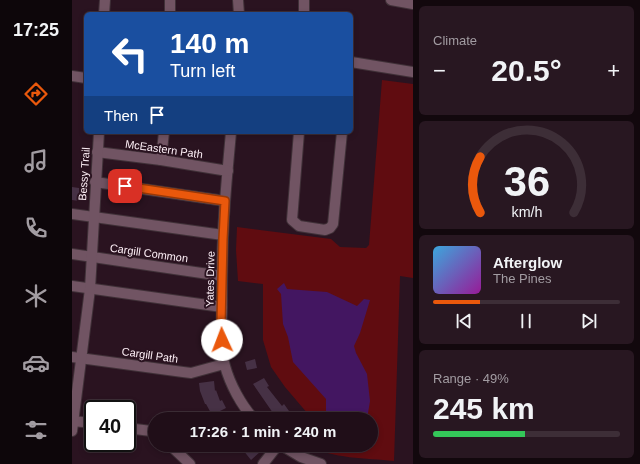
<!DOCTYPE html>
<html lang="en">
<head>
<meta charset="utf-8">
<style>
  :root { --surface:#200e18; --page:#281721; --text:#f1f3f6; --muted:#a29ca2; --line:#3d2e37; --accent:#ea580c }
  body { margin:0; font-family:Helvetica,sans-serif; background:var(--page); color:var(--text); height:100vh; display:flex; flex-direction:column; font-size:15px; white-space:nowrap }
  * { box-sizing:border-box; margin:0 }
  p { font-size:13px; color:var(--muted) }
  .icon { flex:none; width:22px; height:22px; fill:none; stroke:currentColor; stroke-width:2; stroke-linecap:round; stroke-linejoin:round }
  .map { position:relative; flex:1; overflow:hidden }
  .sheet { display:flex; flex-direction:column; gap:6px; padding:6px; background:#12080d; width:227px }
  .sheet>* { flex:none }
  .hud { position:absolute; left:12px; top:12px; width:269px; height:122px; border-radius:6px; box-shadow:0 2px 6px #0003,0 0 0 1px var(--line); background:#1a4fa0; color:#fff; overflow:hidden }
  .speed { position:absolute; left:12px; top:400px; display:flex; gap:8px; font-size:20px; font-weight:700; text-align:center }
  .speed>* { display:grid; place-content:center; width:52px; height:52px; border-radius:50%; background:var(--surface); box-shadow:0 2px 6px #0003,0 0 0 1px var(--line); line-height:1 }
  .speed .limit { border:2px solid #111; border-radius:6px; background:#fff; color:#111 }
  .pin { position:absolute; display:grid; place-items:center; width:34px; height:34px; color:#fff; margin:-17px; border-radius:8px; box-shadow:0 2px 6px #0006 }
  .me { position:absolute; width:44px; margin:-22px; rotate:358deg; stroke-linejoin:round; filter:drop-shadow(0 0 3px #0008) }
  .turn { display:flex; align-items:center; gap:14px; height:84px; padding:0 20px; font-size:18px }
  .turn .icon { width:52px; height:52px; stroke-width:2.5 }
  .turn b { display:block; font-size:28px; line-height:34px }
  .then { display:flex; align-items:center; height:38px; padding:0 20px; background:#0003; gap:8px; font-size:15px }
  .big { font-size:30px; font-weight:700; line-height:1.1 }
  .sheet .card { flex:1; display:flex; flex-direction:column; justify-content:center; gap:6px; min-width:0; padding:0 14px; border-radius:6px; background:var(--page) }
  .sheet .dial { align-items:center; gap:0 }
  .dial svg { height:104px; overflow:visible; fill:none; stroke:var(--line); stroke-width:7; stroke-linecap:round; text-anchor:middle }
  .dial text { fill:var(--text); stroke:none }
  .song { display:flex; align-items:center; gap:12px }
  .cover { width:48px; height:48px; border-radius:6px; background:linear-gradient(135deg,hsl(200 70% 55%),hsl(300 70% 35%)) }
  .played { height:4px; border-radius:2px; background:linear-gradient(90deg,var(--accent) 25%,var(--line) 25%) }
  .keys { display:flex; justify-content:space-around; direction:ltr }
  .heat { display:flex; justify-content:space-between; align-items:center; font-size:22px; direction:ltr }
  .charge { height:6px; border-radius:3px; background:linear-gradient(90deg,#34c759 49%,var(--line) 0) }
  .trip { position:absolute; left:76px; top:412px; width:230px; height:40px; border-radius:20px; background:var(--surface); box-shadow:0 2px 6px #0003,0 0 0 1px var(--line); font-weight:700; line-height:40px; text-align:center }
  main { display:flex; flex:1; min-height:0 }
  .tab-bar { display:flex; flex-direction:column; width:72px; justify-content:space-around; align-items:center; background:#0d060a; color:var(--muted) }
  .tab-bar .icon { width:28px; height:28px }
  .tab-bar .current { color:var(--accent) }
  .tab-bar b { font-size:18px; color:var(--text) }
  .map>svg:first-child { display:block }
  .green { fill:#600c10 }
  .water { fill:#431661 }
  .building { fill:#463145 }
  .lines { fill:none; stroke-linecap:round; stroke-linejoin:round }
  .minor-casing { stroke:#403138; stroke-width:12 }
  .minor { stroke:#715463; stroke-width:10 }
  .route-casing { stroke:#983908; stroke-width:10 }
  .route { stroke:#ea580c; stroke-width:7 }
  .labels { text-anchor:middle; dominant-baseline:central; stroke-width:4; stroke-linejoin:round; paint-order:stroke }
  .street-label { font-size:11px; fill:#fdeff6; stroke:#2a1320 }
</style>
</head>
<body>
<main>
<nav class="tab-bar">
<b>17:25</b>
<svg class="icon current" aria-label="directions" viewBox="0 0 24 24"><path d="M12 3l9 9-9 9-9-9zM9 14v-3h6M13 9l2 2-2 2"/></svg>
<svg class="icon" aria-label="music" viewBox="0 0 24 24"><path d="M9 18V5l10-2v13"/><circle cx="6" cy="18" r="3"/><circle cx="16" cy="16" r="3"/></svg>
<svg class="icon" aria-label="phone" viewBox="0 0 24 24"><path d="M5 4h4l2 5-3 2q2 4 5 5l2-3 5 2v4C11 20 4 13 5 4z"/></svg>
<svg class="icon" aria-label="climate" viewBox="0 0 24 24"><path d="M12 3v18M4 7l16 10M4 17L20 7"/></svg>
<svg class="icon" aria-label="car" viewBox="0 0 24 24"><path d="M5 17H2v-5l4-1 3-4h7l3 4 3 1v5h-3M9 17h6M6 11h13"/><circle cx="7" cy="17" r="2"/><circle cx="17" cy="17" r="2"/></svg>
<svg class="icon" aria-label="filters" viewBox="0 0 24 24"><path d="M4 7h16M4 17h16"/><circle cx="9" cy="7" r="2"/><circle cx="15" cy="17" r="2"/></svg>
</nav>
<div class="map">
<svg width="341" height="464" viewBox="0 0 341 464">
  <rect width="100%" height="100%" fill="#2a1320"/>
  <path class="green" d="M310,80L341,84V278L328,276L322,461C294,458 260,459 236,445H299V419H233L236,414L213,387L199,367L191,340V284L166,281L164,250L165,227L259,239L268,247L294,248L297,245Z"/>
  <path class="water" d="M212,283L215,289L255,292L285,306L292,299L298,300L288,333L282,346L284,353L295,374L298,401L295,419H257L254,416V399L221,362L216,337L211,324L209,294L205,289Z"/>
  <g class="building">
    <path d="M0,187L7,188V201L0,200Z"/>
    <path d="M183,359L185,368L175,370L173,362Z"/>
    <path d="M192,378L197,386L195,387L210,406L212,404L217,411L207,419H203L199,414L201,413L181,384Z"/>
    <path d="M142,381L143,391L144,390L148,401L150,400L154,408L140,415L134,404H133L128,391L127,383Z"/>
    <path d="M162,445H182L188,452L179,460L171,450L168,452Z"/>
  </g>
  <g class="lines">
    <defs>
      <g id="minor">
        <path d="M166,0L167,14"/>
        <path d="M232,0V14"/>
        <path d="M319,0L341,4"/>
        <path d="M32,14L33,0"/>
        <path d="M98,14V0"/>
        <path d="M279,62L341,72"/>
        <path d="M0,76L14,78"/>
        <path d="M159,132C156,167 152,203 151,238C150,259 150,281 150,302C150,323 147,345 153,366C158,384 169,405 182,419"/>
        <path d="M227,132L220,220L227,226L253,230L258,228L261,224L270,132"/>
        <path d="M25,152L89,160L156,171"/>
        <path d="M89,160L92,132"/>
        <path d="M23,182L153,201"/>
        <path d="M0,214L151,235"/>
        <path d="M0,254L150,276"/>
        <path d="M0,286L150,307"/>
        <path d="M0,357L111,372L119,373L152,364"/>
        <path d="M0,421L21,423"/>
        <path d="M55,428L79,431L83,433"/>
        <path d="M0,431L18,289L27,132"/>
        <path d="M98,445L118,464"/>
        <path d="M209,445L229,457L249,464"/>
        <path d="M191,464L206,445"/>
      </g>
    </defs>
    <use href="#minor" class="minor-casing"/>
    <use href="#minor" class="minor"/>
  </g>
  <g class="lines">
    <defs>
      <path id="route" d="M53,186L153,201L151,239L149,324L150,340"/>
    </defs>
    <use href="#route" class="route-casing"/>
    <use href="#route" class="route"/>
  </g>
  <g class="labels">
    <g class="street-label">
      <text transform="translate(92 149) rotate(8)">McEastern Path</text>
      <text transform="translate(12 174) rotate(-86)">Bessy Trail</text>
      <text transform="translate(77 253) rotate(8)">Cargill Common</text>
      <text transform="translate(138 279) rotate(-89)">Yates Drive</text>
      <text transform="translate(78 355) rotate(8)">Cargill Path</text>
    </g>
  </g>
</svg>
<div class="speed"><div class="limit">40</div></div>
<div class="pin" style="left:53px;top:186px;background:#d93025"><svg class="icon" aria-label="arrive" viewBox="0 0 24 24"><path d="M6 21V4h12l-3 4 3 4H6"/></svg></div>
<svg class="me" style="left:150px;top:340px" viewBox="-20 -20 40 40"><circle r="19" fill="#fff"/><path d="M0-13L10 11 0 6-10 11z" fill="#ea580c"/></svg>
<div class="trip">17:26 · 1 min · 240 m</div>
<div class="hud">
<div class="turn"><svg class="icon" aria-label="left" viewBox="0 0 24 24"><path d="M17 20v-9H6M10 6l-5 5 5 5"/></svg><div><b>140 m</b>Turn left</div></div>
<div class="then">Then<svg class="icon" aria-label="arrive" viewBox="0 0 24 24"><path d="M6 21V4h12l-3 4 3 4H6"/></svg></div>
</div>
</div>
<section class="sheet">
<div class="card"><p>Climate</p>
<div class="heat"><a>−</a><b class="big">20.5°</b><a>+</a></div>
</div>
<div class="card dial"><svg viewBox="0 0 100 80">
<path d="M14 69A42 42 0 1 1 86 69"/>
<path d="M14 69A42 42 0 0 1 14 26" stroke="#ea580c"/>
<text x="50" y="56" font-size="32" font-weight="700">36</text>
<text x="50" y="72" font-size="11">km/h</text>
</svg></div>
<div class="card">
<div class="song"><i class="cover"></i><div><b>Afterglow</b><p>The Pines</p></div></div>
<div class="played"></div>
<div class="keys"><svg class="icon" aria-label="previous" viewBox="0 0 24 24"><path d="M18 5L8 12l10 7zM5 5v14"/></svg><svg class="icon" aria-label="pause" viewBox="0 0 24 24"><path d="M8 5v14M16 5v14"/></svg><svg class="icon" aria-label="next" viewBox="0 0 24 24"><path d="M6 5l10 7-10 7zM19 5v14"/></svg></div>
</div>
<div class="card"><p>Range · 49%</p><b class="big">245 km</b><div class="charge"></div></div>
</section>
</main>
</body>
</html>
